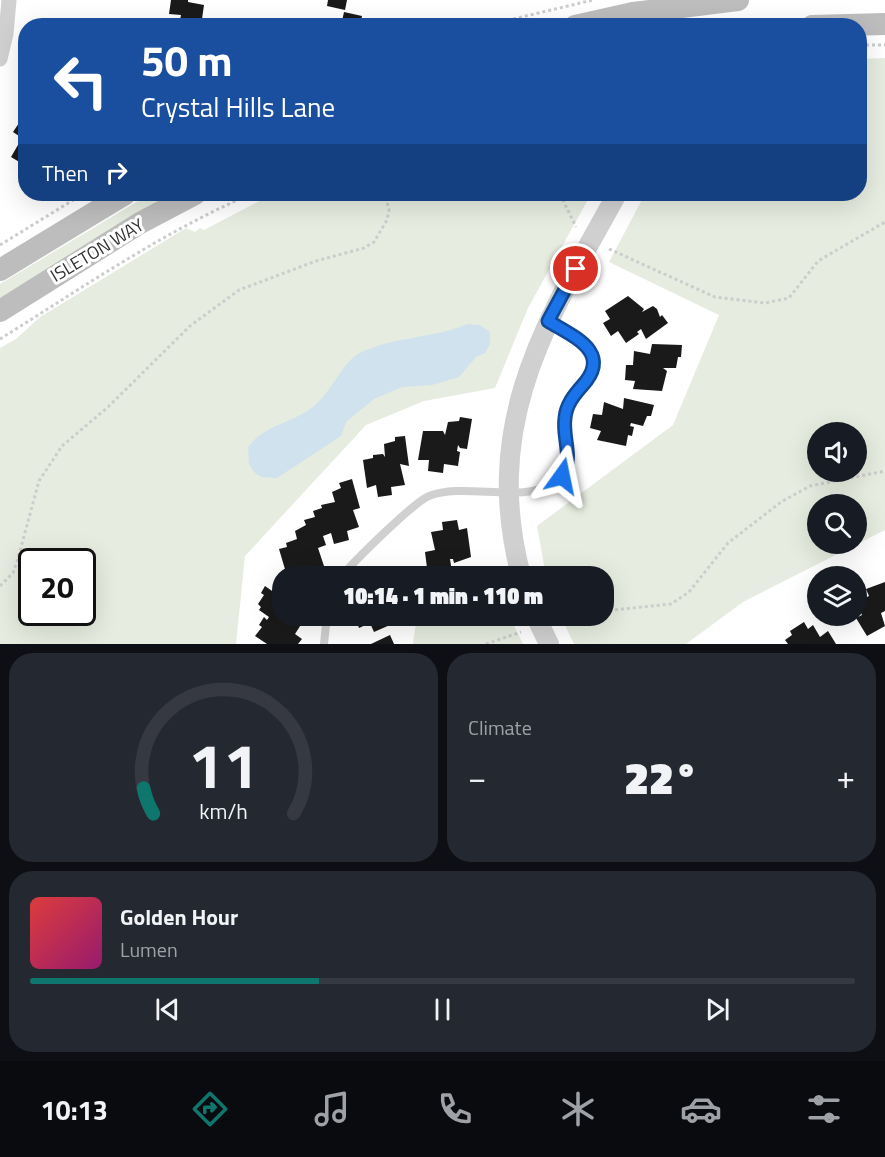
<!DOCTYPE html>
<html lang="en">
<head>
<meta charset="utf-8">
<style>
  :root { --surface:#171b24; --page:#242831; --text:#f1f3f6; --muted:#9ea1a6; --line:#363941; --accent:#0f766e }
  body { margin:0; font-family:"Titillium Web",sans-serif; background:var(--page); color:var(--text); height:100vh; display:flex; flex-direction:column; font-size:22px; white-space:nowrap }
  * { box-sizing:border-box; margin:0 }
  p { font-size:20px; color:var(--muted) }
  .icon { flex:none; width:33px; height:33px; fill:none; stroke:currentColor; stroke-width:2; stroke-linecap:round; stroke-linejoin:round }
  .map { position:relative; height:644px; overflow:hidden }
  .side { display:flex; flex-direction:column; gap:9px; padding:9px; background:#0d0f14; flex:1 }
  .side>* { flex:none }
  .hud { position:absolute; left:18px; top:18px; width:849px; height:183px; border-radius:24px; box-shadow:0 6px 24px #0002; background:#1a4fa0; color:#fff; overflow:hidden }
  .fabs { position:absolute; left:807px; top:422px; display:grid; gap:12px }
  .fabs a { display:grid; place-items:center; width:60px; height:60px; border-radius:50%; background:var(--surface); box-shadow:0 6px 24px #0002; font-size:30px }
  .speed { position:absolute; left:18px; top:548px; display:flex; gap:12px; font-size:30px; font-weight:700; text-align:center }
  .speed>* { display:grid; place-content:center; width:78px; height:78px; border-radius:50%; background:var(--surface); box-shadow:0 6px 24px #0002; line-height:1 }
  .speed .limit { border:3px solid #111; border-radius:9px; background:#fff; color:#111 }
  .pin { position:absolute; display:grid; place-items:center; width:51px; height:51px; color:#fff; margin:-26px; border:3px solid #fff; border-radius:50%; box-shadow:0 2px 6px #0007 }
  .me { position:absolute; width:66px; margin:-33px; rotate:12deg; stroke-linejoin:round; filter:drop-shadow(0 0 4px #0008) }
  .turn { display:flex; align-items:center; gap:21px; height:126px; padding:0 24px; font-size:27px }
  .turn .icon { width:78px; height:78px; stroke-width:2.5 }
  .turn b { display:block; font-size:42px; line-height:51px }
  .then { display:flex; align-items:center; height:57px; padding:0 24px; background:#0003; gap:12px; font-size:22px }
  .big { font-size:45px; font-weight:800; line-height:1.1 }
  .side .card { flex:1; display:flex; flex-direction:column; justify-content:center; gap:9px; min-width:0; padding:0 21px; border-radius:24px; background:var(--page) }
  .side .dial { align-items:center; gap:0 }
  .dial svg { height:156px; overflow:visible; fill:none; stroke:var(--line); stroke-width:7; stroke-linecap:round; text-anchor:middle }
  .dial text { fill:var(--text); stroke:none }
  .song { display:flex; align-items:center; gap:18px }
  .cover { width:72px; height:72px; border-radius:9px; background:linear-gradient(135deg,hsl(0 70% 55%),hsl(320 70% 35%)) }
  .played { height:6px; border-radius:3px; background:linear-gradient(90deg,var(--accent) 35%,var(--line) 35%) }
  .keys { display:flex; justify-content:space-around; direction:ltr }
  .heat { display:flex; justify-content:space-between; align-items:center; font-size:33px; direction:ltr }
  .side .tiles { flex:1; display:grid; gap:9px; grid-template-columns:1fr 1fr }
  .card:last-child { grid-column:span 2 }
  .trip { position:absolute; left:272px; top:566px; width:342px; height:60px; border-radius:24px; background:var(--surface); box-shadow:0 6px 24px #0002; font-weight:800; line-height:60px; text-align:center }
  .dock { display:flex; height:96px; justify-content:space-around; align-items:center; background:#090b0e; color:var(--muted) }
  .dock .icon { width:42px; height:42px }
  .dock .current { color:var(--accent) }
  .dock b { font-size:27px; color:var(--text) }
  .map>svg:first-child { display:block }
  .green { fill:#e6ecdf; fill-rule:evenodd }
  .water { fill:#cfe2ee }
  .building { fill:#1a1a1a }
  .lines { fill:none; stroke-linecap:round; stroke-linejoin:round }
  .path { stroke:#cdcdcd; stroke-width:3; stroke-dasharray:3 3; stroke-linecap:butt }
  .service { stroke:#d0d0d0; stroke-width:8 }
  .minor { stroke:#d0d0d0; stroke-width:15 }
  .tertiary { stroke:#d0d0d0; stroke-width:20 }
  .secondary { stroke:#bdbdbd; stroke-width:22 }
  .route-casing { stroke:#114b97; stroke-width:15 }
  .route { stroke:#1a73e8; stroke-width:10 }
  .labels { text-anchor:middle; dominant-baseline:central; stroke-width:6; stroke-linejoin:round; paint-order:stroke }
  .street-label { font-size:18px; fill:#333; stroke:#fff }
</style>
</head>
<body>
<div class="map">
<svg width="885" height="644" viewBox="0 0 885 644">
  <rect width="100%" height="100%" fill="#fff"/>
  <g class="green">
    <path d="M885,58V530L743,602L686,644H574L560,615H603V576H546L537,526L673,425L719,315L609,262L645,194H860V59ZM818,432H856V471H818ZM818,504H856V543H818Z"/>
    <path d="M150,194H176L0,299V284Z"/>
    <path d="M273,194H591L528,308L495,388L424,401L366,425L245,556L236,644H0V348L16,339L40,317L186,228L195,232L200,228L204,230ZM32,561H82V612H32Z"/>
    <path d="M417,615H509L523,644H413Z"/>
  </g>
  <path class="water" d="M468,324L480,325L490,332V344L485,353L476,357L459,377L432,385L402,387L374,399L346,422L341,436L277,478L261,477L254,472L249,464L248,447C265,425 289,424 310,409C329,397 342,363 358,354C393,336 432,339 468,324Z"/>
  <g class="building">
    <path d="M171,0H188V2L204,5L201,26L179,25L181,15L169,14Z"/>
    <path d="M328,0H347L345,10L327,6Z"/>
    <path d="M344,12L362,16L360,26H341Z"/>
    <path d="M23,117L26,119V166L11,157L22,138L13,132Z"/>
    <path d="M628,296L644,309L642,312L653,306L657,309L660,317L662,315L668,323L646,339L641,329L637,332L639,334L626,343L618,331L611,336L603,323L610,319L605,311Z"/>
    <path d="M652,344L682,345L681,357H678L676,368H663L667,371L662,391L633,389L635,381L625,380L626,365H633L634,351L650,354Z"/>
    <path d="M624,398L654,405L651,416H647L643,426L631,423L630,426L634,427L632,436L628,435L626,446L597,440L601,431L590,428L593,414L602,415L604,402L623,409Z"/>
    <path d="M460,417L472,419L467,449L460,448L458,445L457,451L460,452L458,466L444,464L443,473L428,471L429,460H418L423,431H443L445,435L448,422L459,421Z"/>
    <path d="M405,436L409,466L400,464L405,485L391,487L392,495L378,497L376,485L367,488L363,460L373,458V455L383,454L385,457L384,444L395,441V437Z"/>
    <path d="M352,479L360,508L353,510L359,527L347,531L349,540L334,544L331,533L323,536L326,545L318,548L324,566L312,570L314,576H297L296,573L287,576L279,549L287,547L286,543L297,539L295,531L306,525L304,520L315,517L313,511L322,508L321,505L335,502L332,492L341,488L339,483Z"/>
    <path d="M457,520L459,530L467,528L471,557L454,563L453,559H450L452,572L448,573L449,576H428L425,552L435,550L431,532L443,530L442,522Z"/>
    <path d="M397,570L399,576H384Z"/>
    <path d="M885,582V611L881,613L885,626L867,636L856,618L862,615L856,602L869,596L866,589Z"/>
    <path d="M265,586L282,598V615H290L302,623L295,634L302,639L298,644H267L255,636L262,627L259,625L264,617L267,620L269,617L259,610L261,607L258,604L264,595L261,593Z"/>
    <path d="M354,615H396L399,621L374,632L370,623L359,628Z"/>
    <path d="M804,622L808,629L813,625L820,637L828,631L836,644H788L785,640L792,635L790,631Z"/>
    <path d="M390,635L394,644H371Z"/>
  </g>
  <g class="lines">
    <g class="path">
      <path d="M484,26L593,0"/>
      <path d="M860,45H885"/>
      <path d="M560,194L576,227"/>
      <path d="M0,245L83,194"/>
      <path d="M609,249L715,297L765,303L789,298L818,261L885,222"/>
      <path d="M0,339C82,288 163,232 251,194"/>
      <path d="M0,586L13,573L17,562L39,481L62,446L108,407L190,326L239,290L316,261L364,248L374,242L387,220L389,210L385,194"/>
      <path d="M603,611L671,604L689,592L728,543L781,502L810,486L885,471"/>
      <path d="M558,618L568,615"/>
      <path d="M486,644L521,632"/>
    </g>
    <g class="service">
      <path d="M342,576C353,562 414,502 429,496C465,482 521,504 555,483C581,468 560,437 565,415C570,395 601,377 593,356C587,340 564,331 551,322"/>
      <path d="M324,644L327,615"/>
    </g>
    <path class="minor" d="M0,59L6,34L9,0"/>
    <g class="tertiary">
      <path d="M521,576C481,422 546,322 617,194"/>
      <path d="M535,615L549,644"/>
    </g>
    <g class="secondary">
      <path d="M575,26L633,13L738,0"/>
      <path d="M812,26L885,24"/>
      <path d="M0,270L125,194"/>
      <path d="M0,311L140,223L195,194"/>
    </g>
  </g>
  <g class="lines">
    <defs>
      <path id="route" d="M562,476C574,457 562,438 565,418C566,405 574,395 582,386C613,352 574,337 548,321L576,269"/>
    </defs>
    <use href="#route" class="route-casing"/>
    <use href="#route" class="route"/>
  </g>
  <g class="labels">
    <g class="street-label">
      <text transform="translate(97 250) rotate(-31)">ISLETON WAY</text>
    </g>
  </g>
</svg>
<div class="fabs">
<a><svg class="icon" aria-label="sound" viewBox="0 0 24 24"><path d="M4 9h4l5-4v14l-5-4H4zM17 9q2 3 0 6"/></svg></a>
<a><svg class="icon" aria-label="search" viewBox="0 0 24 24"><circle cx="10" cy="10" r="6"/><path d="M15 15l6 6"/></svg></a>
<a><svg class="icon" aria-label="layers" viewBox="0 0 24 24"><path d="M12 4l9 5-9 5-9-5zM3 14l9 5 9-5"/></svg></a>
</div>
<div class="speed"><div class="limit">20</div></div>
<div class="pin" style="left:576px;top:269px;background:#d93025"><svg class="icon" aria-label="arrive" viewBox="0 0 24 24"><path d="M6 21V4h12l-3 4 3 4H6"/></svg></div>
<svg class="me" style="left:562px;top:476px" viewBox="-20 -20 40 40"><path d="M0-17L14 15 0 8-14 15z" fill="#1a73e8" stroke="#fff" stroke-width="4"/></svg>
<div class="trip">10:14 · 1 min · 110 m</div>
<div class="hud">
<div class="turn"><svg class="icon" aria-label="left" viewBox="0 0 24 24"><path d="M17 20v-9H6M10 6l-5 5 5 5"/></svg><div><b>50 m</b>Crystal Hills Lane</div></div>
<div class="then">Then<svg class="icon" aria-label="right" viewBox="0 0 24 24"><path d="M7 20v-9h11M14 6l5 5-5 5"/></svg></div>
</div>
</div>
<section class="side">
<div class="tiles">
<div class="card dial"><svg viewBox="0 0 100 80">
<path d="M14 69A42 42 0 1 1 86 69"/>
<path d="M14 69A42 42 0 0 1 9 56" stroke="#0f766e"/>
<text x="50" y="56" font-size="32" font-weight="700">11</text>
<text x="50" y="72" font-size="11">km/h</text>
</svg></div>
<div class="card"><p>Climate</p>
<div class="heat"><a>−</a><b class="big">22°</b><a>+</a></div>
</div>
<div class="card">
<div class="song"><i class="cover"></i><div><b>Golden Hour</b><p>Lumen</p></div></div>
<div class="played"></div>
<div class="keys"><svg class="icon" aria-label="previous" viewBox="0 0 24 24"><path d="M18 5L8 12l10 7zM5 5v14"/></svg><svg class="icon" aria-label="pause" viewBox="0 0 24 24"><path d="M8 5v14M16 5v14"/></svg><svg class="icon" aria-label="next" viewBox="0 0 24 24"><path d="M6 5l10 7-10 7zM19 5v14"/></svg></div>
</div>
</div>
</section>
<nav class="dock">
<b>10:13</b>
<svg class="icon current" aria-label="directions" viewBox="0 0 24 24"><path d="M12 3l9 9-9 9-9-9zM9 14v-3h6M13 9l2 2-2 2"/></svg>
<svg class="icon" aria-label="music" viewBox="0 0 24 24"><path d="M9 18V5l10-2v13"/><circle cx="6" cy="18" r="3"/><circle cx="16" cy="16" r="3"/></svg>
<svg class="icon" aria-label="phone" viewBox="0 0 24 24"><path d="M5 4h4l2 5-3 2q2 4 5 5l2-3 5 2v4C11 20 4 13 5 4z"/></svg>
<svg class="icon" aria-label="climate" viewBox="0 0 24 24"><path d="M12 3v18M4 7l16 10M4 17L20 7"/></svg>
<svg class="icon" aria-label="car" viewBox="0 0 24 24"><path d="M5 17H2v-5l4-1 3-4h7l3 4 3 1v5h-3M9 17h6M6 11h13"/><circle cx="7" cy="17" r="2"/><circle cx="17" cy="17" r="2"/></svg>
<svg class="icon" aria-label="filters" viewBox="0 0 24 24"><path d="M4 7h16M4 17h16"/><circle cx="9" cy="7" r="2"/><circle cx="15" cy="17" r="2"/></svg>
</nav>
</body>
</html>
